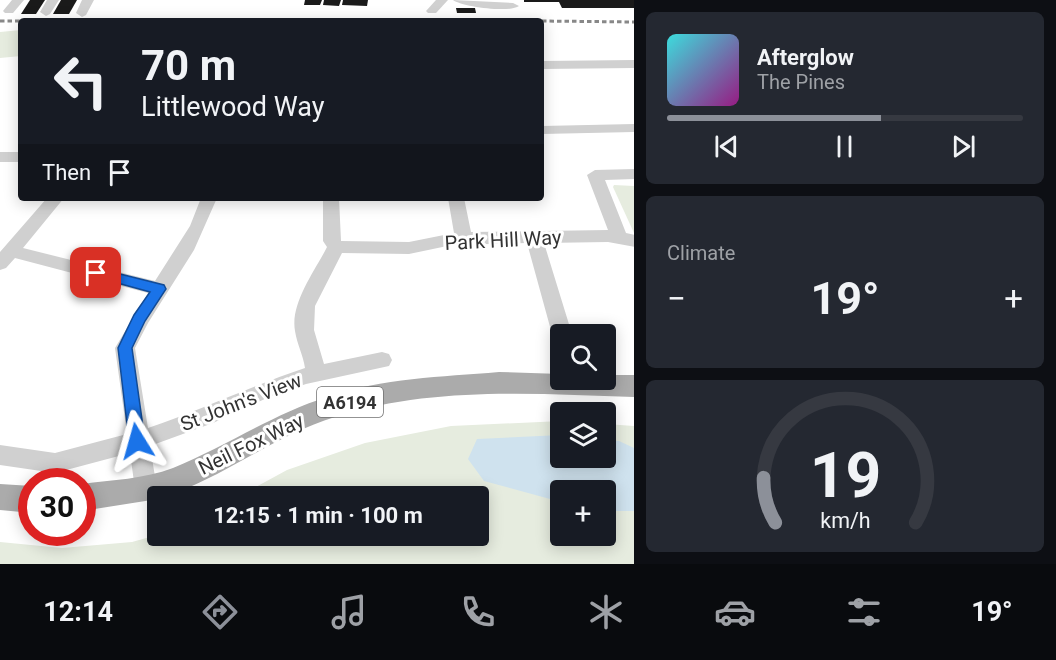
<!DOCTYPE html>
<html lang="en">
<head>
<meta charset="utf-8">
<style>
  :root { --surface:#171b24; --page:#242831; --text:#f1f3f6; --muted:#9ea1a6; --line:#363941; --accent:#8c9099 }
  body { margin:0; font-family:Roboto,sans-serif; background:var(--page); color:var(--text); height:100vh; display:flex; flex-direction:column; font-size:22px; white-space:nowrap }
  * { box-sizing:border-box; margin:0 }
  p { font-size:20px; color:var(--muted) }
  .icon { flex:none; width:33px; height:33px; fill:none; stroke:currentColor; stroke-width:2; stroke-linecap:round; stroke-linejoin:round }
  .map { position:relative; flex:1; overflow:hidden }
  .panel { display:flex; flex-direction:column; gap:12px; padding:12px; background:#0d0f14; width:422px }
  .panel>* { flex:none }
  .top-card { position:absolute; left:18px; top:18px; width:526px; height:183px; border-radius:6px; box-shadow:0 3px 15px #0003; background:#171b24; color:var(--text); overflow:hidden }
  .controls { position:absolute; left:550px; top:324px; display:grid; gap:12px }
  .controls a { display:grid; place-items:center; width:66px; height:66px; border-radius:6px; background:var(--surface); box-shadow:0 3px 15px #0003; font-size:30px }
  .speed { position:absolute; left:18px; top:468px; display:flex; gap:12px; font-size:30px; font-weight:700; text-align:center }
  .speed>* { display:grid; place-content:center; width:78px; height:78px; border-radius:50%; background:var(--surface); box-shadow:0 3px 15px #0003; line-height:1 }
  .speed .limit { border:9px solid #d22; background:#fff; color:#111 }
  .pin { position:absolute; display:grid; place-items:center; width:51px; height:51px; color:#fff; margin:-26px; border-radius:12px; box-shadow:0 3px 9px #0006 }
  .me { position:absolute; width:66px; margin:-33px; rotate:352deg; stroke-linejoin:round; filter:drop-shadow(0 0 4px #0008) }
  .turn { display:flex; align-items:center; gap:21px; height:126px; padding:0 24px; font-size:27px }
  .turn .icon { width:78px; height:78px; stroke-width:2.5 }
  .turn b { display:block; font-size:42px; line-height:51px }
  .then { display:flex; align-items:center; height:57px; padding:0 24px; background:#0003; gap:12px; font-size:22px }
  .big { font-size:45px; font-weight:700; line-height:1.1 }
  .panel .widget { flex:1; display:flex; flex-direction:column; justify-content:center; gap:9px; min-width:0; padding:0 21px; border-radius:9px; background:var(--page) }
  .panel .dial { align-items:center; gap:0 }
  .dial svg { height:156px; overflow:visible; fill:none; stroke:var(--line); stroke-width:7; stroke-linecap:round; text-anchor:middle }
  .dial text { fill:var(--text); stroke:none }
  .song { display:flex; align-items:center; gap:18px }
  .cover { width:72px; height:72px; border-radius:9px; background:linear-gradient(135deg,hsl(180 70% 55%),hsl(310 70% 35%)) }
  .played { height:6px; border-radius:3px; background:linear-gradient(90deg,var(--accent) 60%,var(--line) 60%) }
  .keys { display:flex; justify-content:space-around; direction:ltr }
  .heat { display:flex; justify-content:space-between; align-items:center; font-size:33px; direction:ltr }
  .trip { position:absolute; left:147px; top:486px; width:342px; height:60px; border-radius:6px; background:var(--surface); box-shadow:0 3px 15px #0003; font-weight:700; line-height:60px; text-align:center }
  .dock { display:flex; height:96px; justify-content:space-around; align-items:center; background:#090b0e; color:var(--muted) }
  .dock .icon { width:42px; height:42px }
  .dock .selected { color:var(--accent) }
  .dock b { font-size:27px; color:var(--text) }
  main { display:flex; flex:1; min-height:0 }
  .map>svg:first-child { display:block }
  .green { fill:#e6ecdf; fill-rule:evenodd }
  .water { fill:#cfe2ee }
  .building { fill:#1a1a1a }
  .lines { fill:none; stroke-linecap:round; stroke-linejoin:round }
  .minor { fill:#d0d0d0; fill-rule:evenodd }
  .major { fill:#ababab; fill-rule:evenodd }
  .rail { stroke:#888; stroke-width:3; stroke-dasharray:4.5 3; stroke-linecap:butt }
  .route { fill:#1a73e8; stroke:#114b97; stroke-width:1.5 }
  .labels { text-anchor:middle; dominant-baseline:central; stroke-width:6; stroke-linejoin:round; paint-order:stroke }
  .shield { fill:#fff; stroke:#707070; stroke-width:1.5 }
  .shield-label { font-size:18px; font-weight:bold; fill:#333 }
  .street-label { font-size:20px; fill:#333; stroke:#fff }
</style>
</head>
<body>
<main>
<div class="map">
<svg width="635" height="564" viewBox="0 0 635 564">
  <rect width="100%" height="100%" fill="#fff"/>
  <g class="green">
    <path d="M21,30V56L0,58V32Z"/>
    <path d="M614,185L634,186V233L613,187Z"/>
    <path d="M561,421V458H606V424L634,426V564H0V542L62,548L132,542L157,535L478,536V496H239L287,470L365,443L451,426ZM561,490H606V536H561Z"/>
  </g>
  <path class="water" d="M561,435V458H606V440L619,441L634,448V511H606V490H561V502L484,481L468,459L477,439Z"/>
  <g class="building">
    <path d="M30,0H45L36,14H21Z"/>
    <path d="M61,0H77L69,14H53Z"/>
    <path d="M305,0H322L320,5H304Z"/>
    <path d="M324,0H341L339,6L323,5Z"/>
    <path d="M343,0H368L367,6L342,5Z"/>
    <path d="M524,0H635V8H562L559,2H524Z"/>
    <path d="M456,8H475L476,13H457Z"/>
  </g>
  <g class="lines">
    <g class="minor">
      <path d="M12,0H24L13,13H5L3,11Z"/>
      <path d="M47,0H59L50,14L46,16L40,12Z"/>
      <path d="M82,0H94L86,15L82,17L76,13Z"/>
      <path d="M436,0H448L436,13H428L426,11Z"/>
      <path d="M453,0L513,3L519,6C510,13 462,7 453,0Z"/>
      <path d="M635,60V68L542,69V61Z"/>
      <path d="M635,124V132L542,134V126Z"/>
      <rect x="0" y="152" width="21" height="10"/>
      <path d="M635,169V179L605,180L626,233L635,235V247L608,242L544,243L572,334H561V341L555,339L552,334L527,243L452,245L409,254L342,253L315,306L314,330L324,364L382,352L389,354L392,360L389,366L306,384L269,397L213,423L150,446L157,489L154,496L146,500L138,496L135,489L130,453L55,473L0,465V445L55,453L127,434L115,348L148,293L15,258L6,268L0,270V252L47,198H64L23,248L155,281L190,226L201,198H217L194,250L148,323L135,348L148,428C201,410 251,386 305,368C303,355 297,344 295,331C290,303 315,271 327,247L323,241V198H339L341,241L409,242L454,233L448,198H464L471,232L608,230L587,175L595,170Z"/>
    </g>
    <g class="major">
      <path d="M499,372L561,374V380H606V375H635V397C535,394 431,386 335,417C279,434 232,471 178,492L158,496V499L82,511V484C112,480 144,479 173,468C225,447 273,414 327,397C383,378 441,377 499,372Z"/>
      <path d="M0,484L32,486V513L0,510Z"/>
    </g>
    <g class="rail">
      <path d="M0,21H239"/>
      <path d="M542,21L635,22"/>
    </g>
  </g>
  <path class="route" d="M96,268L164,285L166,289L145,321L132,348L145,441L143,446L137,448L131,446L129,441L118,348L134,315L150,292L92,276L90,273Z"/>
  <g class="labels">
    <rect class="shield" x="317" y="387" width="66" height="30" rx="4.5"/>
    <g class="shield-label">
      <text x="350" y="402">A6194</text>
    </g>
    <g class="street-label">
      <text transform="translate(503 240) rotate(-3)">Park Hill Way</text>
      <text transform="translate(241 402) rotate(-21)">St John's View</text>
      <text transform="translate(251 444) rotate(-26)">Neil Fox Way</text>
    </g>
  </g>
</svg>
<div class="controls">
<a><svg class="icon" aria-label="search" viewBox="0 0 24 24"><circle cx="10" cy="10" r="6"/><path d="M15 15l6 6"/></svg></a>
<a><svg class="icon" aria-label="layers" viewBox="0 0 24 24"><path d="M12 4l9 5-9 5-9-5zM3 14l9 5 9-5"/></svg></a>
<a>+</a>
</div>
<div class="speed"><div class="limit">30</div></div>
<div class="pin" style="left:96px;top:273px;background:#d93025"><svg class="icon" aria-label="arrive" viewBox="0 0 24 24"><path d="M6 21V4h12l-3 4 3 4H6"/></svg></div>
<svg class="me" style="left:137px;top:441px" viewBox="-20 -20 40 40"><path d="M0-17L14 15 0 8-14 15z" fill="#1a73e8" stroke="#fff" stroke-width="4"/></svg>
<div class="trip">12:15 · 1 min · 100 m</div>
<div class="top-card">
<div class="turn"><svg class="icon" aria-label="left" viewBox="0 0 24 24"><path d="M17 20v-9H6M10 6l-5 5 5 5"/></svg><div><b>70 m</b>Littlewood Way</div></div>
<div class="then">Then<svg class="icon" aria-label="arrive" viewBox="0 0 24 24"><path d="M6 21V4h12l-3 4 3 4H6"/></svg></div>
</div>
</div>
<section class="panel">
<div class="widget">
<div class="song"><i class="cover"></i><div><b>Afterglow</b><p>The Pines</p></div></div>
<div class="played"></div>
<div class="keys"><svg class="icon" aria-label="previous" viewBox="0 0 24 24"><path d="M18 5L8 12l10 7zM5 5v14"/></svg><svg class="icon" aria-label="pause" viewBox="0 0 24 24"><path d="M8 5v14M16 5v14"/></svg><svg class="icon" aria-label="next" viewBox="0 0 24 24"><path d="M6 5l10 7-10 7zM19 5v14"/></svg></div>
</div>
<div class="widget"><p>Climate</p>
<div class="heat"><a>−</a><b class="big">19°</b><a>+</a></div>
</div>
<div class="widget dial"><svg viewBox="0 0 100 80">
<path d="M14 69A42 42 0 1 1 86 69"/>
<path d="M14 69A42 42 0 0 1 8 46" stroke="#8c9099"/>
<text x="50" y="56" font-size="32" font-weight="700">19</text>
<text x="50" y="72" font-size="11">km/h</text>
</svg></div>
</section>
</main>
<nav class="dock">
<b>12:14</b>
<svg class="icon selected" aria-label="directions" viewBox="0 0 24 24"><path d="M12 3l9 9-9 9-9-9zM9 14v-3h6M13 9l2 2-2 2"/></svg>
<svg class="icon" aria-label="music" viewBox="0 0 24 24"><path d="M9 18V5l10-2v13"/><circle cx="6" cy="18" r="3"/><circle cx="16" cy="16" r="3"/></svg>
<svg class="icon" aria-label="phone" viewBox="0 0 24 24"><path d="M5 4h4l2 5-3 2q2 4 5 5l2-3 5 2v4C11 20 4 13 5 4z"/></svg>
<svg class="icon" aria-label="climate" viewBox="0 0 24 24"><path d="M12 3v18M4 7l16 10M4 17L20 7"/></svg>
<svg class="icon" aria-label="car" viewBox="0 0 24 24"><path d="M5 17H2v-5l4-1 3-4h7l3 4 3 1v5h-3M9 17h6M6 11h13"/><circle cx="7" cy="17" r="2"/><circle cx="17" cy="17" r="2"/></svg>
<svg class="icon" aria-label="filters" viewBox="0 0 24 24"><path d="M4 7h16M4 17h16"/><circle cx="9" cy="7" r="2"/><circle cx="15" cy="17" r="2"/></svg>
<b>19°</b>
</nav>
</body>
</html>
